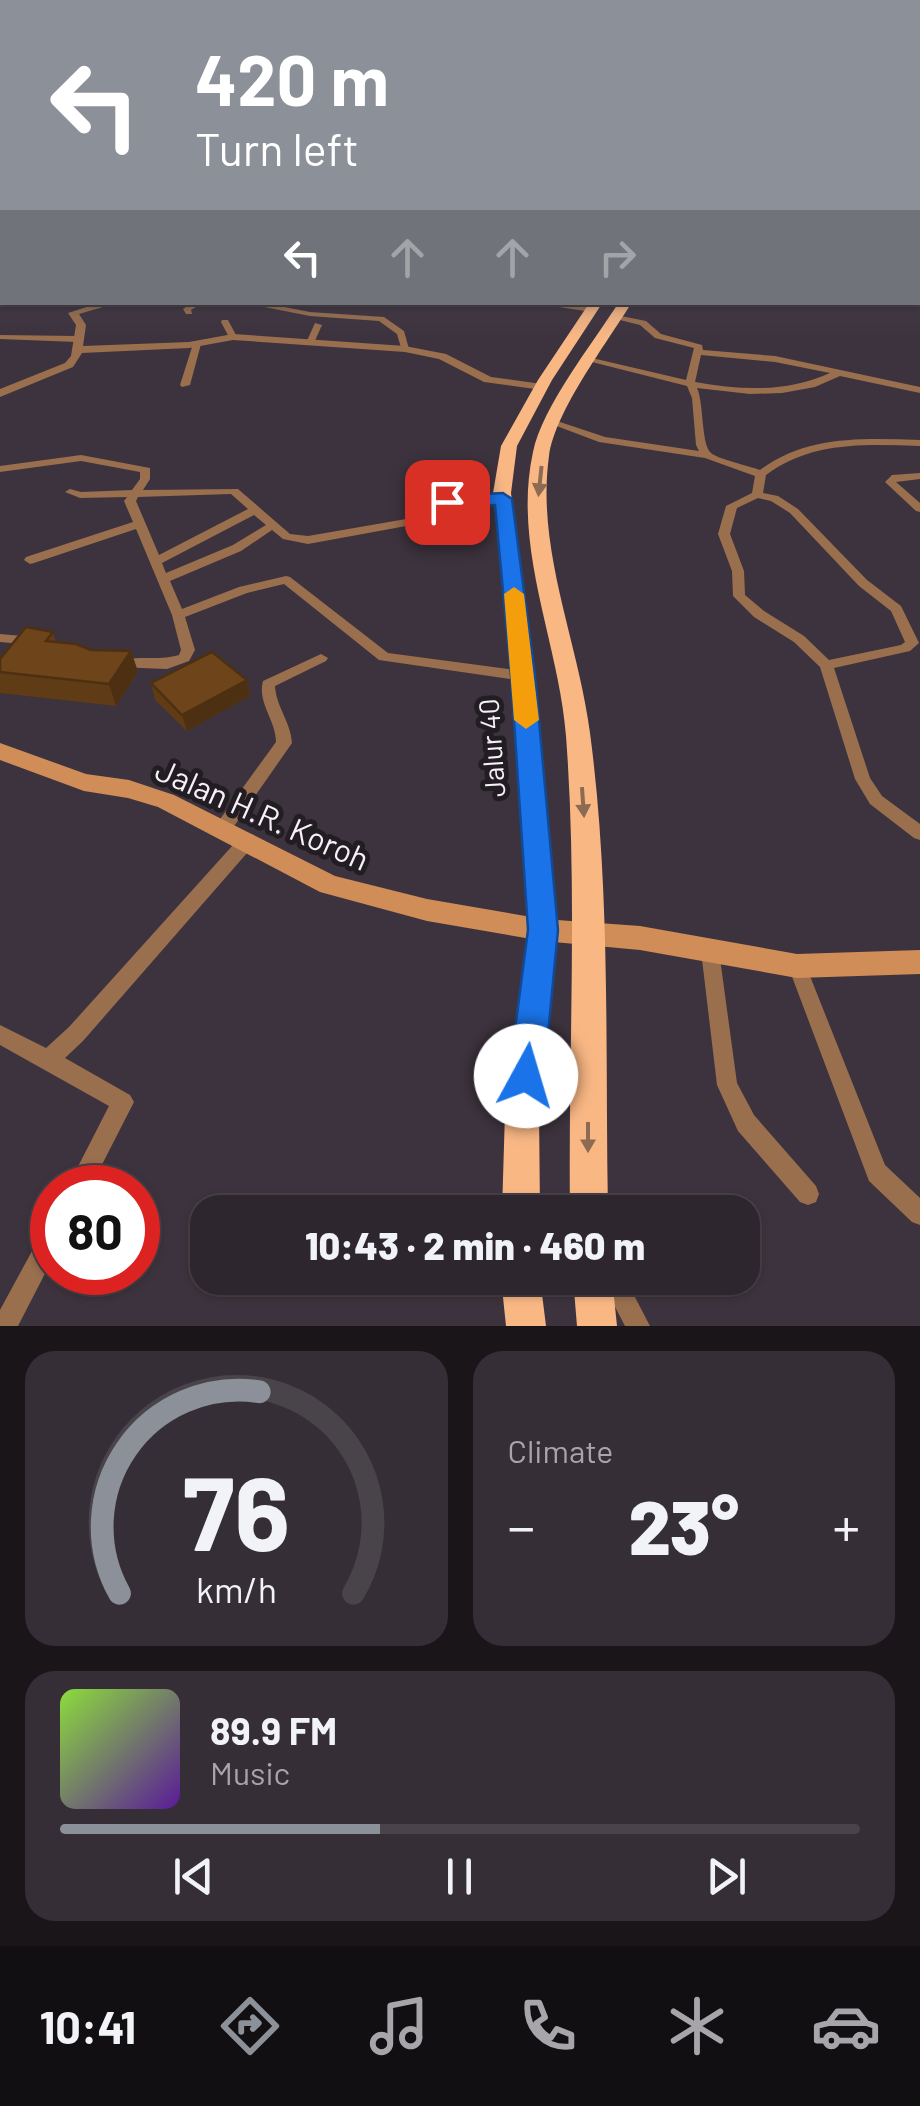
<!DOCTYPE html>
<html lang="en">
<head>
<meta charset="utf-8">
<style>
  :root { --surface:#2e262e; --page:#362e36; --text:#f1f3f6; --muted:#a7a5aa; --line:#49434a; --accent:#8c9099 }
  body { margin:0; font-family:Barlow,sans-serif; background:var(--page); color:var(--text); height:100vh; display:flex; flex-direction:column; font-size:38px; white-space:nowrap }
  * { box-sizing:border-box; margin:0 }
  p { font-size:32px; color:var(--muted) }
  .icon { flex:none; width:55px; height:55px; fill:none; stroke:currentColor; stroke-width:2; stroke-linecap:round; stroke-linejoin:round }
  .map { position:relative; height:1326px; overflow:hidden }
  .drawer { display:flex; flex-direction:column; gap:25px; padding:25px; background:#191519; flex:1 }
  .drawer>* { flex:none }
  .hud { position:absolute; left:0px; top:0px; width:920px; height:305px; box-shadow:0 2px 8px #0004,0 0 0 2px var(--line); background:#8c9099; color:#fff; overflow:hidden }
  .speed { position:absolute; left:30px; top:1165px; display:flex; gap:20px; font-size:50px; font-weight:700; text-align:center }
  .speed>* { display:grid; place-content:center; width:130px; height:130px; border-radius:50%; background:var(--surface); box-shadow:0 2px 8px #0004,0 0 0 2px var(--line); line-height:1 }
  .speed .limit { border:15px solid #d22; background:#fff; color:#111 }
  .pin { position:absolute; display:grid; place-items:center; width:85px; height:85px; color:#fff; margin:-42px; border-radius:20px; box-shadow:0 5px 15px #0006 }
  .me { position:absolute; width:110px; margin:-55px; rotate:6deg; stroke-linejoin:round; filter:drop-shadow(0 0 8px #0008) }
  .turn { display:flex; align-items:center; gap:35px; height:210px; padding:0 30px; font-size:45px }
  .turn .icon { width:130px; height:130px; stroke-width:2.5 }
  .turn b { display:block; font-size:70px; line-height:85px }
  .lanes { display:flex; align-items:center; height:95px; padding:0 30px; background:#0003; justify-content:center; gap:50px; direction:ltr }
  .lanes .off { opacity:.35 }
  .big { font-size:75px; font-weight:800; line-height:1.1 }
  .drawer .tile { flex:1; display:flex; flex-direction:column; justify-content:center; gap:15px; min-width:0; padding:0 35px; border-radius:30px; background:var(--page) }
  .drawer .dial { align-items:center; gap:0 }
  .dial svg { height:260px; overflow:visible; fill:none; stroke:var(--line); stroke-width:7; stroke-linecap:round; text-anchor:middle }
  .dial text { fill:var(--text); stroke:none }
  .song { display:flex; align-items:center; gap:30px }
  .cover { width:120px; height:120px; border-radius:15px; background:linear-gradient(135deg,hsl(90 70% 55%),hsl(270 70% 35%)) }
  .played { height:10px; border-radius:5px; background:linear-gradient(90deg,var(--accent) 40%,var(--line) 40%) }
  .keys { display:flex; justify-content:space-around; direction:ltr }
  .heat { display:flex; justify-content:space-between; align-items:center; font-size:55px; direction:ltr }
  .drawer .tiles { flex:1; display:grid; gap:25px; grid-template-columns:1fr 1fr }
  .tile:last-child { grid-column:span 2 }
  .trip { position:absolute; left:190px; top:1195px; width:570px; height:100px; border-radius:30px; background:var(--surface); box-shadow:0 2px 8px #0004,0 0 0 2px var(--line); font-weight:800; line-height:100px; text-align:center }
  .tab-bar { display:flex; height:160px; justify-content:space-around; align-items:center; background:#120f12; color:var(--muted) }
  .tab-bar .icon { width:70px; height:70px }
  .tab-bar .current { color:var(--accent) }
  .tab-bar b { font-size:45px; color:var(--text) }
  .map>svg:first-child { display:block }
  .lines { fill:none; stroke-linecap:round; stroke-linejoin:round }
  .minor { fill:#9a6f4e; fill-rule:evenodd }
  .tertiary { fill:#9a6f4e; fill-rule:evenodd }
  .secondary { fill:#d18d57; fill-rule:evenodd }
  .trunk { fill:#f9b784; fill-rule:evenodd }
  .wall { fill:#5f3b16 }
  .shaded-wall { fill:#4d3012 }
  .building { fill:#6e451a; stroke:#4d3012; stroke-width:2.5 }
  .oneway { fill:#8d6a53 }
  .route { fill:#1a73e8; stroke:#114b97; stroke-width:2.5 }
  .slow { fill:#f59e0b }
  .labels { text-anchor:middle; dominant-baseline:central; stroke-width:10; stroke-linejoin:round; paint-order:stroke }
  .street-label { font-size:28px; fill:#f7f0f8; stroke:#211d22 }
  .near-street-label { font-size:32px; fill:#f7f0f8; stroke:#211d22 }
</style>
</head>
<body>
<div class="map">
<svg width="920" height="1326" viewBox="0 0 920 1326">
  <rect width="100%" height="100%" fill="#3d333e"/>
  <g class="lines">
    <g class="minor">
      <path d="M2,204V208L0,209V205Z"/>
      <rect x="0" y="237" width="2" height="4"/>
      <rect x="918" y="237" width="2" height="4"/>
      <rect x="918" y="274" width="2" height="5"/>
      <path d="M193,302H204L191,310L192,314H186L183,309Z"/>
      <path d="M239,302H259L310,312L384,317L404,331L409,349L402,351L397,334L379,321L310,316Z"/>
      <path d="M616,315L646,321L661,334L702,345L703,350L775,356L920,387V393L840,376L815,387L782,393L750,394L697,388C704,403 701,445 711,453C718,459 749,466 760,470C806,435 864,438 920,440V446C866,444 811,441 766,475L763,493L778,496L798,509L867,580L901,606L919,643L910,651L834,668L870,778L882,796L920,824V840L914,838L870,804L855,779L820,667L794,642L754,617L733,596L732,571L718,534L726,506L752,493L755,476L705,458L599,442L546,422L554,420L605,437L699,451L696,445L692,398L687,386L588,361L592,358L686,380L694,348L655,338L640,325L616,319ZM701,355L775,362L830,373C786,393 741,390 695,382ZM758,498L771,501L790,513L859,586L891,611L905,642L901,645L829,660L804,636L764,611L745,595L744,571L730,534L737,508Z"/>
      <path d="M222,320H228L237,337L236,339H230L221,322Z"/>
      <path d="M315,323L322,325L313,345H307L306,343Z"/>
      <path d="M0,335L77,336L81,339L77,342L0,339Z"/>
      <path d="M197,341L201,344L190,385L182,387L180,385L193,344Z"/>
      <path d="M81,455L150,468V479L143,490L238,489L290,534L308,536L435,514L445,498L449,497H507L509,499L503,502L453,503L443,519L439,520L308,544L283,539L272,530L241,551L170,581L182,609L239,587L286,576L290,577L388,653L523,671L530,676L523,681L379,660L284,584L247,593L185,617L195,650L189,661L167,669L115,667L113,664C130,653 158,662 179,655L181,650L172,615L136,529L34,563L30,564L24,560L26,557L133,522L124,501L127,497L80,498L65,492L70,489L81,492L132,490L140,479V472L81,461L0,472V466ZM231,494L248,509L159,555L136,501L138,497ZM254,515L266,525L233,545L166,573L162,563Z"/>
      <path d="M920,473V479L896,482L920,503V512L916,511L885,482L892,475Z"/>
      <path d="M0,634L34,637L41,641L34,645L0,642Z"/>
      <path d="M321,654L328,658L326,661L275,686C276,707 291,722 292,743L230,832L224,833L218,832L216,827L218,822L276,742C276,720 257,703 263,681Z"/>
      <path d="M248,833L254,835L256,840L254,845L83,1041L65,1058L130,1095L134,1102L90,1188H67L109,1106L0,1045V1025L46,1048L69,1027L242,835Z"/>
      <path d="M710,943L717,945L719,951L737,1083L754,1115L816,1186L819,1194L816,1202L808,1205L800,1202L738,1131L717,1085L701,951L703,945Z"/>
      <path d="M797,958L804,960L806,966L885,1165L920,1198V1225L912,1222L869,1181L788,966L790,960Z"/>
      <path d="M52,1225V1260L18,1326H0V1310L44,1229Z"/>
      <path d="M600,1278H625L650,1326H625Z"/>
    </g>
    <g class="tertiary">
      <rect x="918" y="215" width="2" height="5"/>
      <path d="M102,302H120L79,314L86,325L83,346L189,342L233,334L405,346L446,354L491,377L542,384L548,387L542,390L484,382L439,359L405,352L233,340L189,348L82,353L73,367L0,397V389L65,363L71,356L76,325L68,313Z"/>
      <path d="M500,302H513L508,305Z"/>
      <path d="M525,302H561L597,309L592,312Z"/>
    </g>
    <path class="secondary" d="M0,743L86,774L129,780L174,795L335,876L427,899L543,919L640,926L797,954L920,950V974L797,978L640,950L543,941L427,921L320,892L158,807L128,798L84,791L0,760Z"/>
    <g class="trunk">
      <path d="M590,302H603L552,380L517,446L511,493L534,676L558,930L539,1112L540,1212H502L505,1112L528,930L512,676L493,493L501,446L538,380Z"/>
      <path d="M619,302H632C607,343 555,411 549,456C536,550 578,640 590,733C611,891 605,1053 608,1212H570C568,1054 578,895 566,736C559,643 512,548 533,452C542,407 593,343 619,302Z"/>
      <path d="M501,1278H540L546,1326H506Z"/>
      <path d="M573,1278H612L617,1326H577Z"/>
    </g>
  </g>
  <g class="wall">
    <path d="M53,632L56,642L91,650L131,651L138,672L116,706L0,693V659Z"/>
    <path d="M247,680L250,696L187,731L155,700L151,683Z"/>
  </g>
  <g class="shaded-wall">
    <path d="M131,651L138,672L116,706L109,684Z"/>
    <path d="M247,680L250,696L187,731L182,715Z"/>
  </g>
  <g class="building">
    <path d="M26,627L53,632L46,641L76,644L91,650L131,651L109,684L0,672V659Z"/>
    <path d="M212,652L247,680L182,715L151,683Z"/>
  </g>
  <defs><path id="oneway-solid" d="M-6-.8H1V-3.2L6.5 0L1 3.2V.8H-6Z" transform="scale(2.5)"/></defs>
  <g class="oneway">
    <use href="#oneway-solid" transform="translate(540 481) rotate(96)"/>
    <use href="#oneway-solid" transform="translate(583 802) rotate(86)"/>
    <use href="#oneway-solid" transform="translate(588 1137) rotate(90)"/>
  </g>
  <linearGradient id="sky" x2="0" y2="1"><stop stop-color="#221c22"/><stop offset="0.45" stop-color="#515063"/><stop offset="1" stop-color="#515063" stop-opacity="0"/></linearGradient>
  <rect width="920" height="338" fill="url(#sky)"/>
  <path class="route" d="M503,493L512,499L535,676L558,930L544,1076L539,1087L526,1092L514,1087L509,1076L528,930L511,676L495,505L447,507L438,502L447,496Z"/>
  <path class="slow" d="M514,587L524,594L539,720L526,729L514,720L504,594Z"/>
  <g class="labels">
    <g class="street-label">
      <text transform="translate(491 748) rotate(-94)">Jalur 40</text>
    </g>
    <g class="near-street-label">
      <text transform="translate(263 813) rotate(24)">Jalan H.R. Koroh</text>
    </g>
  </g>
</svg>
<div class="speed"><div class="limit">80</div></div>
<div class="pin" style="left:447px;top:502px;background:#d93025"><svg class="icon" aria-label="arrive" viewBox="0 0 24 24"><path d="M6 21V4h12l-3 4 3 4H6"/></svg></div>
<svg class="me" style="left:526px;top:1076px" viewBox="-20 -20 40 40"><circle r="19" fill="#fff"/><path d="M0-13L10 11 0 6-10 11z" fill="#1a73e8"/></svg>
<div class="trip">10:43 · 2 min · 460 m</div>
<div class="hud">
<div class="turn"><svg class="icon" aria-label="left" viewBox="0 0 24 24"><path d="M17 20v-9H6M10 6l-5 5 5 5"/></svg><div><b>420 m</b>Turn left</div></div>
<div class="lanes"><svg class="icon" aria-label="left" viewBox="0 0 24 24"><path d="M17 20v-9H6M10 6l-5 5 5 5"/></svg><svg class="icon off" aria-label="ahead" viewBox="0 0 24 24"><path d="M12 20V5M6 11l6-6 6 6"/></svg><svg class="icon off" aria-label="ahead" viewBox="0 0 24 24"><path d="M12 20V5M6 11l6-6 6 6"/></svg><svg class="icon off" aria-label="right" viewBox="0 0 24 24"><path d="M7 20v-9h11M14 6l5 5-5 5"/></svg></div>
</div>
</div>
<section class="drawer">
<div class="tiles">
<div class="tile dial"><svg viewBox="0 0 100 80">
<path d="M14 69A42 42 0 1 1 86 69"/>
<path d="M14 69A42 42 0 0 1 57 7" stroke="#8c9099"/>
<text x="50" y="56" font-size="32" font-weight="700">76</text>
<text x="50" y="72" font-size="11">km/h</text>
</svg></div>
<div class="tile"><p>Climate</p>
<div class="heat"><a>−</a><b class="big">23°</b><a>+</a></div>
</div>
<div class="tile">
<div class="song"><i class="cover"></i><div><b>89.9 FM</b><p>Music</p></div></div>
<div class="played"></div>
<div class="keys"><svg class="icon" aria-label="previous" viewBox="0 0 24 24"><path d="M18 5L8 12l10 7zM5 5v14"/></svg><svg class="icon" aria-label="pause" viewBox="0 0 24 24"><path d="M8 5v14M16 5v14"/></svg><svg class="icon" aria-label="next" viewBox="0 0 24 24"><path d="M6 5l10 7-10 7zM19 5v14"/></svg></div>
</div>
</div>
</section>
<nav class="tab-bar">
<b>10:41</b>
<svg class="icon current" aria-label="directions" viewBox="0 0 24 24"><path d="M12 3l9 9-9 9-9-9zM9 14v-3h6M13 9l2 2-2 2"/></svg>
<svg class="icon" aria-label="music" viewBox="0 0 24 24"><path d="M9 18V5l10-2v13"/><circle cx="6" cy="18" r="3"/><circle cx="16" cy="16" r="3"/></svg>
<svg class="icon" aria-label="phone" viewBox="0 0 24 24"><path d="M5 4h4l2 5-3 2q2 4 5 5l2-3 5 2v4C11 20 4 13 5 4z"/></svg>
<svg class="icon" aria-label="climate" viewBox="0 0 24 24"><path d="M12 3v18M4 7l16 10M4 17L20 7"/></svg>
<svg class="icon" aria-label="car" viewBox="0 0 24 24"><path d="M5 17H2v-5l4-1 3-4h7l3 4 3 1v5h-3M9 17h6M6 11h13"/><circle cx="7" cy="17" r="2"/><circle cx="17" cy="17" r="2"/></svg>
</nav>
</body>
</html>
